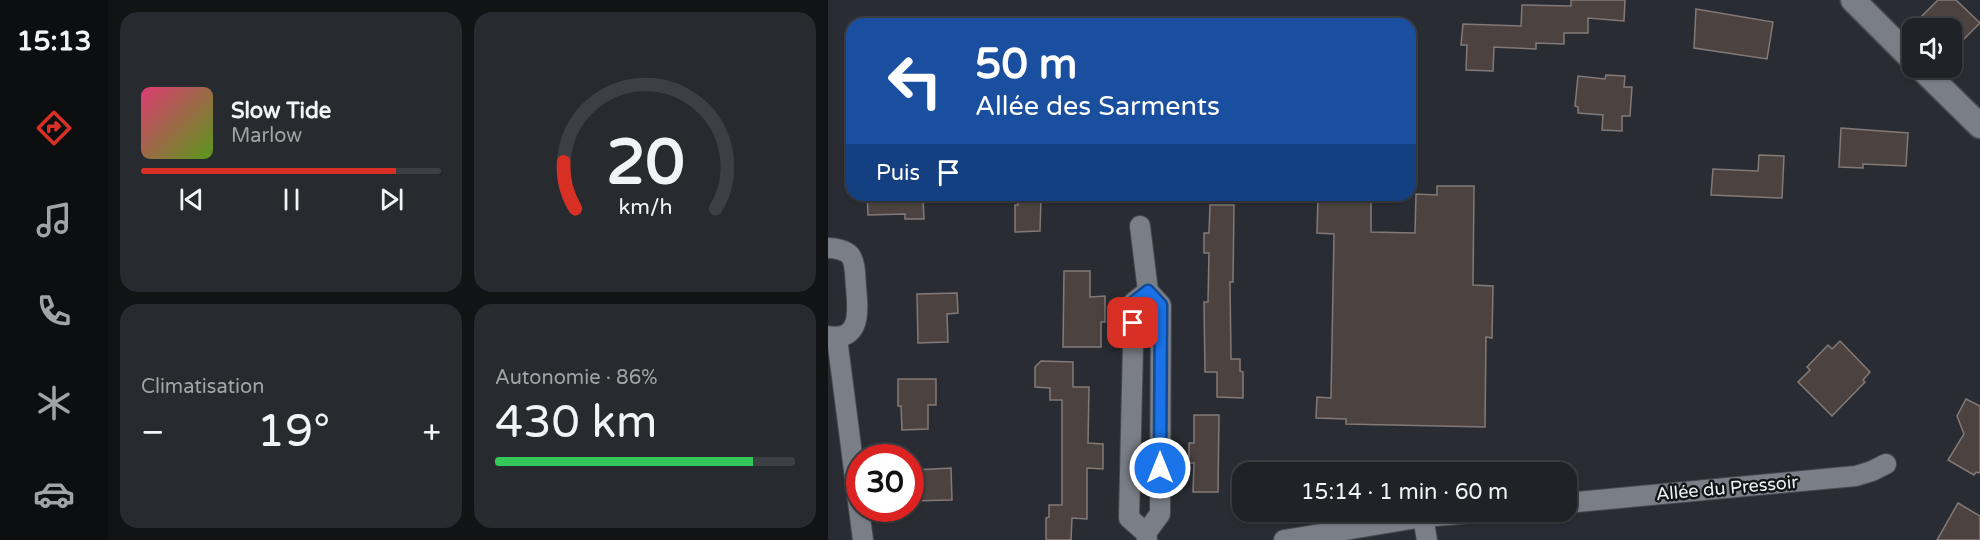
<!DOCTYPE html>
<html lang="fr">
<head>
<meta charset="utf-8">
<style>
  :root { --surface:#1f2226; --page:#272a2e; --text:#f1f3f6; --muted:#a1a4a7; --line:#3c3f43; --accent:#d93025 }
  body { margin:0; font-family:"Varela Round",sans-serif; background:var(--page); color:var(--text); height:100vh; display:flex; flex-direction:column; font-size:22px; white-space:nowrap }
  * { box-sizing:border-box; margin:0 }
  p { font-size:20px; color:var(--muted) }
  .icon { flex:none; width:33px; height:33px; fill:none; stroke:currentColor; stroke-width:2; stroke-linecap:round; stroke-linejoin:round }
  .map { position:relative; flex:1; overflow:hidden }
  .side { display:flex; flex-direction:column; gap:12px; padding:12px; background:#111315; width:720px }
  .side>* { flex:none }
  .guide { position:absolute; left:18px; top:18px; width:570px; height:183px; border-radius:18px; box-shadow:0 2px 4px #0004,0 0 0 2px var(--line); background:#1a4fa0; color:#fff; overflow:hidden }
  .fabs { position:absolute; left:1074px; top:18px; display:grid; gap:12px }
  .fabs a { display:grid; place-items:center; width:60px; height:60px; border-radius:12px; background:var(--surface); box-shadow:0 2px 4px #0004,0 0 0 2px var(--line); font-size:30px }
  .speed { position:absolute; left:18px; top:444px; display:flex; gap:12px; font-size:30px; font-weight:700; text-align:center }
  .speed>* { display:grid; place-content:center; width:78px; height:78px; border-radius:50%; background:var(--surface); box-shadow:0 2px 4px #0004,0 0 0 2px var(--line); line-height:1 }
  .speed .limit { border:9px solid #d22; background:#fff; color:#111 }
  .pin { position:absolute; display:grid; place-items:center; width:51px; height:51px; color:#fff; margin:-26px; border-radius:12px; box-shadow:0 3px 9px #0006 }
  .me { position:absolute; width:66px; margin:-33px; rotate:0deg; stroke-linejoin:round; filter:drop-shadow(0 0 4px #0008) }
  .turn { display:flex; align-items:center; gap:21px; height:126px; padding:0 30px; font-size:27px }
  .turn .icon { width:78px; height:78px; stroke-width:2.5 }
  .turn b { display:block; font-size:42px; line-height:51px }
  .then { display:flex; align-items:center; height:57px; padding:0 30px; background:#0003; gap:12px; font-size:22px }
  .big { font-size:45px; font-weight:600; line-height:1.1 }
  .side .card { flex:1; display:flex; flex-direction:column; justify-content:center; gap:9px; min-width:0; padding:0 21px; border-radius:18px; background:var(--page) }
  .side .dial { align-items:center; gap:0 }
  .dial svg { height:156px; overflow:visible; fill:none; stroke:var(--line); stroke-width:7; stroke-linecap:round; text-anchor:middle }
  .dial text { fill:var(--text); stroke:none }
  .song { display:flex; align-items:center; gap:18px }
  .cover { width:72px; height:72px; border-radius:9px; background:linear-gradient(135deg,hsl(340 70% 55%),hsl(90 70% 35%)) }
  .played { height:6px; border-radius:3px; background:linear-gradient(90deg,var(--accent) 85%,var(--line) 85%) }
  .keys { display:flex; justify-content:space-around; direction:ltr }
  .heat { display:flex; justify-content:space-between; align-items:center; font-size:33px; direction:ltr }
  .charge { height:9px; border-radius:4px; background:linear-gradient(90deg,#34c759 86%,var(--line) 0) }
  .side .tiles { flex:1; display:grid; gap:12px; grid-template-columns:repeat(2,1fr) }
  .trip { position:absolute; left:404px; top:462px; width:345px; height:60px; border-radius:18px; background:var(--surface); box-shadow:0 2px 4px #0004,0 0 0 2px var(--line); font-weight:600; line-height:60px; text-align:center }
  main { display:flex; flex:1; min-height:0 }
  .dock { display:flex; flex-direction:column; width:108px; justify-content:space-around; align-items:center; background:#0c0e0f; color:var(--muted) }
  .dock .icon { width:42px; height:42px }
  .dock .on { color:var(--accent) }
  .dock b { font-size:27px; color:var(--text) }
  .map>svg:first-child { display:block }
  .building { fill:#4c4341; stroke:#837977; stroke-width:1.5 }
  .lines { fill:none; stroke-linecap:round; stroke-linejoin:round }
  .minor-casing { stroke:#474a4f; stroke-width:22 }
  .tertiary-casing { stroke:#474a4f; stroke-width:27 }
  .minor { stroke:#7a7e86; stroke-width:20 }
  .tertiary { stroke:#7a7e86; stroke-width:24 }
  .route-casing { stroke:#114b97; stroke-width:15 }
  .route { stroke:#1a73e8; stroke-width:10 }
  .labels { text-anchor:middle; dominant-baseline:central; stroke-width:5; stroke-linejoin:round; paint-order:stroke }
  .street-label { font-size:18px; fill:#eef1f5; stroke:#141518 }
</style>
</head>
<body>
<main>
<nav class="dock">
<b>15:13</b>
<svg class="icon on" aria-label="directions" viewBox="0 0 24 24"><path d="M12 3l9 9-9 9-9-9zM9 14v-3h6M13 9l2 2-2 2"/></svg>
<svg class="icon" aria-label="music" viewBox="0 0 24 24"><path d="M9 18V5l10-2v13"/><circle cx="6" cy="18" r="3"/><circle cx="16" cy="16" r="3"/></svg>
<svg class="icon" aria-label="phone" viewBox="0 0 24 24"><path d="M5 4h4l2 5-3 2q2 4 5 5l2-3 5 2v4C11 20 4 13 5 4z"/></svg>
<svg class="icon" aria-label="climate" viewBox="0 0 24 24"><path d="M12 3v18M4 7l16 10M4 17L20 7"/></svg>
<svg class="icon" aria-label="car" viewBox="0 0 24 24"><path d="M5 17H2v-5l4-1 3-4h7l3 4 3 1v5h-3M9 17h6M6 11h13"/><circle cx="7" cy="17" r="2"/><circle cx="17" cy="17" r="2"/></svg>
</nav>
<section class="side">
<div class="tiles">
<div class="card">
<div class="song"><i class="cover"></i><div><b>Slow Tide</b><p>Marlow</p></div></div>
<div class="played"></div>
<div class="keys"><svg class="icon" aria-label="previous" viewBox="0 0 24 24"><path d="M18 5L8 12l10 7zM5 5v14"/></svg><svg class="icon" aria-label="pause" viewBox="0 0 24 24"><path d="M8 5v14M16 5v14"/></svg><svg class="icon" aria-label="next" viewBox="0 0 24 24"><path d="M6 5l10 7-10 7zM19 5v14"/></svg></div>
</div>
<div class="card dial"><svg viewBox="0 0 100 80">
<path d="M14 69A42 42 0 1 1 86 69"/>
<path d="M14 69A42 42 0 0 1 8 45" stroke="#d93025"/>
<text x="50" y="56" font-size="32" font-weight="700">20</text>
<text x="50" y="72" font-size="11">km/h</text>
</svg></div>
<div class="card"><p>Climatisation</p>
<div class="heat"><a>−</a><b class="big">19°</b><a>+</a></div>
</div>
<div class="card"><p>Autonomie · 86%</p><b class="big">430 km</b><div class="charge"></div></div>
</div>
</section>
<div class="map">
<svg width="1152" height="540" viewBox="0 0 1152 540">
  <rect width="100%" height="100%" fill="#292d33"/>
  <g class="building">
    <path d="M743,0H797L796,21L760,18V33H736V44L708,43V49L666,47L665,71L638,70L639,45H633L635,24L693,26L694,5L743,6Z"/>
    <path d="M1110,0H1128L1152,23L1132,43L1124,35V28H1105L1093,17Z"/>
    <path d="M868,9L945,22L939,59L866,48Z"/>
    <path d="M778,75L797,76L796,87H804L802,116H794V131L774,130L775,115L750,113V107L747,106L750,76L777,79Z"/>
    <path d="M1013,128L1080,133L1078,166L1035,164V168L1011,167Z"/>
    <path d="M931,155L956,156L954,198L883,195L885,169L930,171Z"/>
    <path d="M609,186H646L645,285L665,286L664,338L658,337L657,427L518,424V419L488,418L489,397L503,398L506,234L489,233L490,195H543V232L587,233L588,194L609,195Z"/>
    <path d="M39,195H81V200H95L96,219H77V214L40,215Z"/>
    <path d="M190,195H213L212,231L187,232V205H190Z"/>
    <path d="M382,205H406L405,282H402L403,359H412V371L415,372V398L389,397V372H377L376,302H380L381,253H376V233H381Z"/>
    <path d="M236,271H262V297L277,296V322H273V347H235Z"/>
    <path d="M129,293L130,313L119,314L120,342L90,343L89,294Z"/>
    <path d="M1012,341L1042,372L1035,380L1037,382L1004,416L970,382L982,370L979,367L1000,345L1004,349Z"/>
    <path d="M213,361L245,362V387H261L260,443L275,444V469L259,468V519L244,518L243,540H218V518L221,517V505H234V400H222V388L207,387V367Z"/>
    <path d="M70,379H108V405H100V429L74,430L73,406H70Z"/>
    <path d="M1138,399L1152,406V473L1148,472L1146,475L1120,460L1136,434L1129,416Z"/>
    <path d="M366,415H391L390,492H365L366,463H361V443H366Z"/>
    <path d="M123,468L124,500L82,501V479H86V470Z"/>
    <path d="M1130,503L1152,516V540H1109Z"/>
  </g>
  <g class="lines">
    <defs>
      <g id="minor">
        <path d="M312,226L320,291"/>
        <path d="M0,248C7,248 17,250 22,255C28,263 27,278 28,287C30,309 34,342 0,336"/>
        <path d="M9,338L35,540"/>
        <path d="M738,503L1028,476L1044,471L1058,464"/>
        <path d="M595,517L654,512"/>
        <path d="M318,533L301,518L306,302L320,291L333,305L332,514L318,533L319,540"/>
        <path d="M456,540L595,517L599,540"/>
      </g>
      <g id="tertiary">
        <path d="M1025,0L1084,59"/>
        <path d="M1093,68L1152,126"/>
      </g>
    </defs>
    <use href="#minor" class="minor-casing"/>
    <use href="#tertiary" class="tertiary-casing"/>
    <use href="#minor" class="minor"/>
    <use href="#tertiary" class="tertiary"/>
  </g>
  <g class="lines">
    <defs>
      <path id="route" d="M305,323L306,302L320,291L333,305L332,468"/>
    </defs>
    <use href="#route" class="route-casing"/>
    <use href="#route" class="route"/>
  </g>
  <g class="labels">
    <g class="street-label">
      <text transform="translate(899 488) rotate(-5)">Allée du Pressoir</text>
    </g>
  </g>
</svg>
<div class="fabs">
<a><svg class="icon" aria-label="sound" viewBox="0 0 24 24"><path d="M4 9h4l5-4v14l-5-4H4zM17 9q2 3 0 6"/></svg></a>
</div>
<div class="speed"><div class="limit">30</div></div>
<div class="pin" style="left:305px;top:323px;background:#d93025"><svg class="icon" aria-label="arrive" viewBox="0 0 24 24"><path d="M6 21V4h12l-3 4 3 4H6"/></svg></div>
<svg class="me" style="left:332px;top:468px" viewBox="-20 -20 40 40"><circle r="17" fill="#1a73e8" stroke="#fff" stroke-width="3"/><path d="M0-11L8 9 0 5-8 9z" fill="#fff"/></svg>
<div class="trip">15:14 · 1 min · 60 m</div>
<div class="guide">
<div class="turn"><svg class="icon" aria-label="left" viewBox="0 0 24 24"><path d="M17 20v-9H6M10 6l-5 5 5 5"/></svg><div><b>50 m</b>Allée des Sarments</div></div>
<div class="then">Puis<svg class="icon" aria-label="arrive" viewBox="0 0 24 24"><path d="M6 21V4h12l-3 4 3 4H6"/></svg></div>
</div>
</div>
</main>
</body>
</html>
